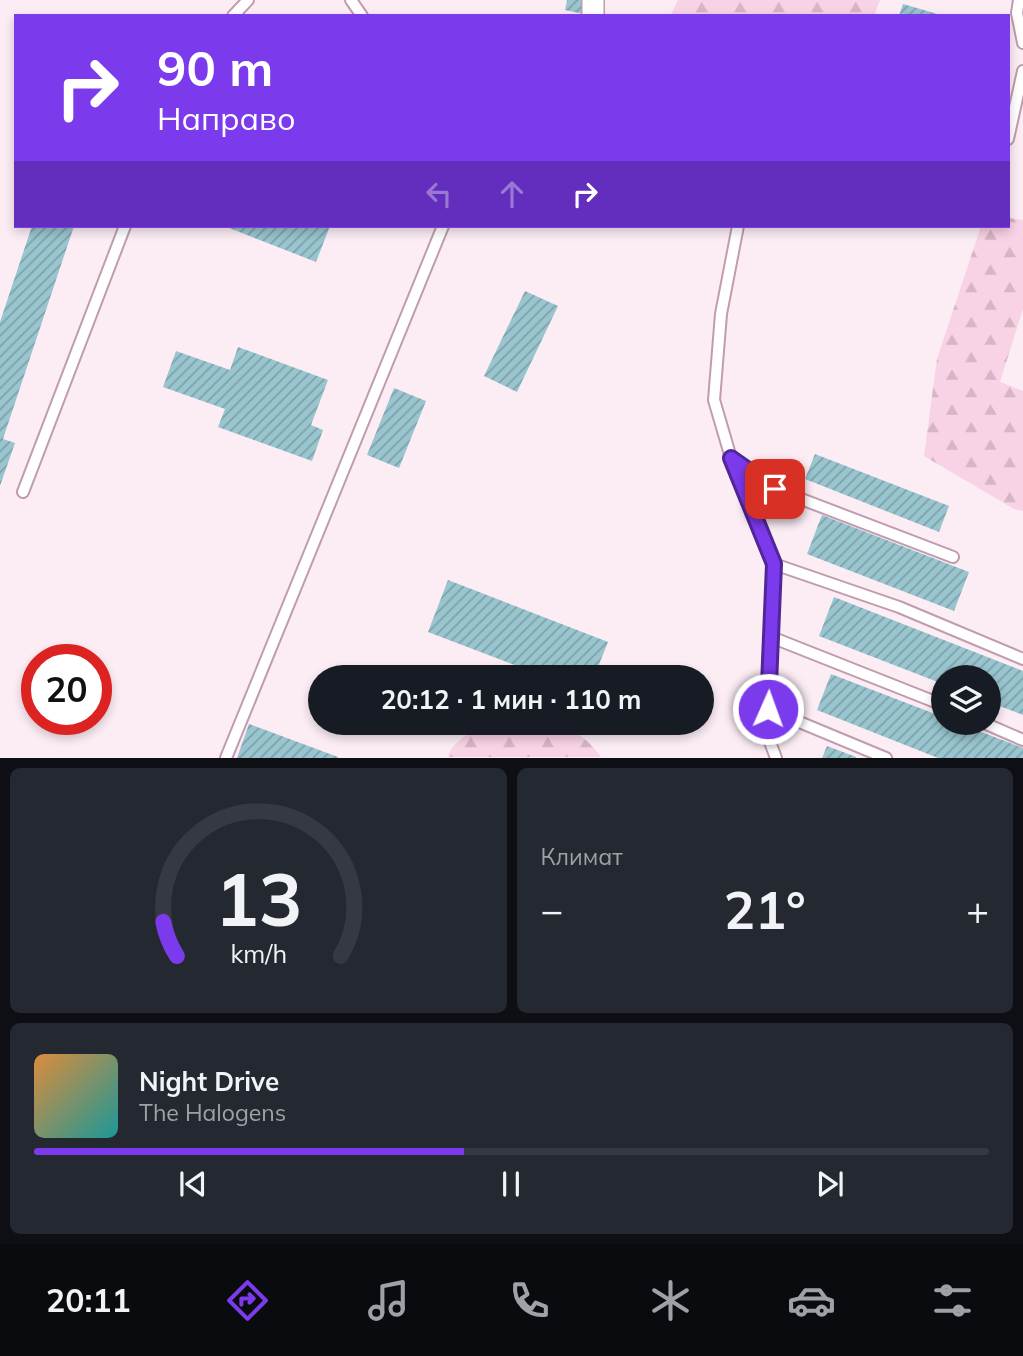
<!DOCTYPE html>
<html lang="ru">
<head>
<meta charset="utf-8">
<style>
  :root { --surface:#171b24; --page:#242831; --text:#f1f3f6; --muted:#9ea1a6; --line:#363941; --accent:#7c3aed }
  body { margin:0; font-family:Mulish,sans-serif; background:var(--page); color:var(--text); height:100vh; display:flex; flex-direction:column; font-size:26px; white-space:nowrap }
  * { box-sizing:border-box; margin:0 }
  p { font-size:23px; color:var(--muted) }
  .icon { flex:none; width:38px; height:38px; fill:none; stroke:currentColor; stroke-width:2; stroke-linecap:round; stroke-linejoin:round }
  .map { position:relative; height:758px; overflow:hidden }
  .panel { display:flex; flex-direction:column; gap:10px; padding:10px; background:#0d0f14; flex:1 }
  .panel>* { flex:none }
  .hud { position:absolute; left:14px; top:14px; width:996px; height:214px; border-radius:0px; box-shadow:0 4px 10px #0003; background:#7c3aed; color:#fff; overflow:hidden }
  .fabs { position:absolute; left:931px; top:665px; display:grid; gap:14px }
  .fabs a { display:grid; place-items:center; width:70px; height:70px; border-radius:50%; background:var(--surface); box-shadow:0 4px 10px #0003; font-size:35px }
  .speed { position:absolute; left:21px; top:644px; display:flex; gap:14px; font-size:35px; font-weight:700; text-align:center }
  .speed>* { display:grid; place-content:center; width:91px; height:91px; border-radius:50%; background:var(--surface); box-shadow:0 4px 10px #0003; line-height:1 }
  .speed .limit { border:10px solid #d22; background:#fff; color:#111 }
  .pin { position:absolute; display:grid; place-items:center; width:60px; height:60px; color:#fff; margin:-30px; border-radius:14px; box-shadow:0 4px 10px #0006 }
  .me { position:absolute; width:77px; margin:-38px; rotate:2deg; stroke-linejoin:round; filter:drop-shadow(0 0 5px #0008) }
  .turn { display:flex; align-items:center; gap:24px; height:147px; padding:0 28px; font-size:32px }
  .turn .icon { width:91px; height:91px; stroke-width:2.5 }
  .turn b { display:block; font-size:49px; line-height:60px }
  .lanes { display:flex; align-items:center; height:66px; padding:0 28px; background:#0003; justify-content:center; gap:35px; direction:ltr }
  .lanes .off { opacity:.35 }
  .big { font-size:52px; font-weight:700; line-height:1.1 }
  .panel .card { flex:1; display:flex; flex-direction:column; justify-content:center; gap:10px; min-width:0; padding:0 24px; border-radius:10px; background:var(--page) }
  .panel .dial { align-items:center; gap:0 }
  .dial svg { height:182px; overflow:visible; fill:none; stroke:var(--line); stroke-width:7; stroke-linecap:round; text-anchor:middle }
  .dial text { fill:var(--text); stroke:none }
  .song { display:flex; align-items:center; gap:21px }
  .cover { width:84px; height:84px; border-radius:10px; background:linear-gradient(135deg,hsl(30 70% 55%),hsl(180 70% 35%)) }
  .played { height:7px; border-radius:4px; background:linear-gradient(90deg,var(--accent) 45%,var(--line) 45%) }
  .keys { display:flex; justify-content:space-around; direction:ltr }
  .heat { display:flex; justify-content:space-between; align-items:center; font-size:38px; direction:ltr }
  .panel .tiles { flex:1; display:grid; gap:10px; grid-template-columns:1fr 1fr }
  .card:last-child { grid-column:span 2 }
  .trip { position:absolute; left:308px; top:665px; width:406px; height:70px; border-radius:35px; background:var(--surface); box-shadow:0 4px 10px #0003; font-weight:700; line-height:70px; text-align:center }
  .dock { display:flex; height:112px; justify-content:space-around; align-items:center; background:#090b0e; color:var(--muted) }
  .dock .icon { width:49px; height:49px }
  .dock .active { color:var(--accent) }
  .dock b { font-size:32px; color:var(--text) }
  .map>svg:first-child { display:block }
  .forest { fill:url(#forest-firs) }
  .building { fill:url(#building-hatch) }
  .lines { fill:none; stroke-linecap:round; stroke-linejoin:round }
  .lane-casing { stroke:#c09cae; stroke-width:14 }
  .street-casing { stroke:#c09cae; stroke-width:24 }
  .lane { stroke:#fff; stroke-width:10 }
  .street { stroke:#fff; stroke-width:21 }
  .route-casing { stroke:#51269a; stroke-width:18 }
  .route { stroke:#7c3aed; stroke-width:12 }
</style>
</head>
<body>
<div class="map">
<svg width="1023" height="758" viewBox="0 0 1023 758">
  <defs>
    <pattern id="forest-firs" width="22" height="20" patternUnits="userSpaceOnUse" patternTransform="scale(1.75)"><rect width="22" height="20" fill="#f8d2e5"/><path d="M5 1l3.5 6h-7zM16 11l3.5 6h-7z" fill="#d6b5c5"/></pattern>
    <pattern id="building-hatch" width="6" height="6" patternUnits="userSpaceOnUse" patternTransform="scale(1.75)"><rect width="6" height="6" fill="#99c5cf"/><path d="M-1 1l2-2M0 6l6-6M5 7l2-2" fill="none" stroke="#7ea1a9"/></pattern>
  </defs>
  <rect width="100%" height="100%" fill="#fcedf4"/>
  <g class="forest">
    <path d="M678,0H880L874,16H670Z"/>
    <path d="M1008,218L1023,220V309L1000,382L1023,391V511L1014,509L924,456L937,359L981,226H1008Z"/>
    <path d="M490,723C534,723 573,716 601,757H448C452,741 475,728 490,723Z"/>
  </g>
  <g class="building">
    <path d="M567,0H603L592,16L565,10Z"/>
    <path d="M903,4L941,15L940,16H899Z"/>
    <path d="M32,226H74L3,439L15,443L0,486V322Z"/>
    <path d="M224,226H330L316,262Z"/>
    <path d="M525,291L558,306L517,392L484,376Z"/>
    <path d="M238,347L328,380L311,425L323,430L312,461L218,427L225,409L163,387L176,351L230,370Z"/>
    <path d="M394,388L426,401L399,468L367,455Z"/>
    <path d="M815,454L949,506L939,532L805,479Z"/>
    <path d="M822,515L969,572L954,611L807,554Z"/>
    <path d="M448,580L608,642L594,677H546L428,632Z"/>
    <path d="M834,597L1023,671V715L989,702V677H943V684L819,636Z"/>
    <path d="M831,674L943,717V723H958L1023,748V758H938L817,710Z"/>
    <path d="M249,724L338,757V758H237Z"/>
    <path d="M827,746L856,757V758H822Z"/>
  </g>
  <g class="lines">
    <defs>
      <g id="lane">
        <path d="M351,0L362,16"/>
        <path d="M1019,0L1017,13L1023,43"/>
        <path d="M233,16L248,0"/>
        <path d="M1008,139L1023,71"/>
        <path d="M738,226L721,314L714,400L731,458L774,564L767,734L776,758"/>
        <path d="M731,458L775,489L953,557"/>
        <path d="M23,492L125,226"/>
        <path d="M774,564L899,607L1023,659"/>
        <path d="M771,637L943,705"/>
        <path d="M768,709L886,758"/>
        <path d="M984,723L1023,740"/>
        <path d="M226,758L443,226"/>
      </g>
      <path id="street" d="M593,0V16"/>
    </defs>
    <use href="#lane" class="lane-casing"/>
    <use href="#street" class="street-casing"/>
    <use href="#lane" class="lane"/>
    <use href="#street" class="street"/>
  </g>
  <g class="lines">
    <defs>
      <path id="route" d="M768,709L774,564L731,458L775,489"/>
    </defs>
    <use href="#route" class="route-casing"/>
    <use href="#route" class="route"/>
  </g>
</svg>
<div class="fabs">
<a><svg class="icon" aria-label="layers" viewBox="0 0 24 24"><path d="M12 4l9 5-9 5-9-5zM3 14l9 5 9-5"/></svg></a>
</div>
<div class="speed"><div class="limit">20</div></div>
<div class="pin" style="left:775px;top:489px;background:#d93025"><svg class="icon" aria-label="arrive" viewBox="0 0 24 24"><path d="M6 21V4h12l-3 4 3 4H6"/></svg></div>
<svg class="me" style="left:768px;top:709px" viewBox="-20 -20 40 40"><circle r="17" fill="#7c3aed" stroke="#fff" stroke-width="3"/><path d="M0-11L8 9 0 5-8 9z" fill="#fff"/></svg>
<div class="trip">20:12 · 1 мин · 110 m</div>
<div class="hud">
<div class="turn"><svg class="icon" aria-label="right" viewBox="0 0 24 24"><path d="M7 20v-9h11M14 6l5 5-5 5"/></svg><div><b>90 m</b>Направо</div></div>
<div class="lanes"><svg class="icon off" aria-label="left" viewBox="0 0 24 24"><path d="M17 20v-9H6M10 6l-5 5 5 5"/></svg><svg class="icon off" aria-label="ahead" viewBox="0 0 24 24"><path d="M12 20V5M6 11l6-6 6 6"/></svg><svg class="icon" aria-label="right" viewBox="0 0 24 24"><path d="M7 20v-9h11M14 6l5 5-5 5"/></svg></div>
</div>
</div>
<section class="panel">
<div class="tiles">
<div class="card dial"><svg viewBox="0 0 100 80">
<path d="M14 69A42 42 0 1 1 86 69"/>
<path d="M14 69A42 42 0 0 1 8 54" stroke="#7c3aed"/>
<text x="50" y="56" font-size="32" font-weight="700">13</text>
<text x="50" y="72" font-size="11">km/h</text>
</svg></div>
<div class="card"><p>Климат</p>
<div class="heat"><a>−</a><b class="big">21°</b><a>+</a></div>
</div>
<div class="card">
<div class="song"><i class="cover"></i><div><b>Night Drive</b><p>The Halogens</p></div></div>
<div class="played"></div>
<div class="keys"><svg class="icon" aria-label="previous" viewBox="0 0 24 24"><path d="M18 5L8 12l10 7zM5 5v14"/></svg><svg class="icon" aria-label="pause" viewBox="0 0 24 24"><path d="M8 5v14M16 5v14"/></svg><svg class="icon" aria-label="next" viewBox="0 0 24 24"><path d="M6 5l10 7-10 7zM19 5v14"/></svg></div>
</div>
</div>
</section>
<nav class="dock">
<b>20:11</b>
<svg class="icon active" aria-label="directions" viewBox="0 0 24 24"><path d="M12 3l9 9-9 9-9-9zM9 14v-3h6M13 9l2 2-2 2"/></svg>
<svg class="icon" aria-label="music" viewBox="0 0 24 24"><path d="M9 18V5l10-2v13"/><circle cx="6" cy="18" r="3"/><circle cx="16" cy="16" r="3"/></svg>
<svg class="icon" aria-label="phone" viewBox="0 0 24 24"><path d="M5 4h4l2 5-3 2q2 4 5 5l2-3 5 2v4C11 20 4 13 5 4z"/></svg>
<svg class="icon" aria-label="climate" viewBox="0 0 24 24"><path d="M12 3v18M4 7l16 10M4 17L20 7"/></svg>
<svg class="icon" aria-label="car" viewBox="0 0 24 24"><path d="M5 17H2v-5l4-1 3-4h7l3 4 3 1v5h-3M9 17h6M6 11h13"/><circle cx="7" cy="17" r="2"/><circle cx="17" cy="17" r="2"/></svg>
<svg class="icon" aria-label="filters" viewBox="0 0 24 24"><path d="M4 7h16M4 17h16"/><circle cx="9" cy="7" r="2"/><circle cx="15" cy="17" r="2"/></svg>
</nav>
</body>
</html>
